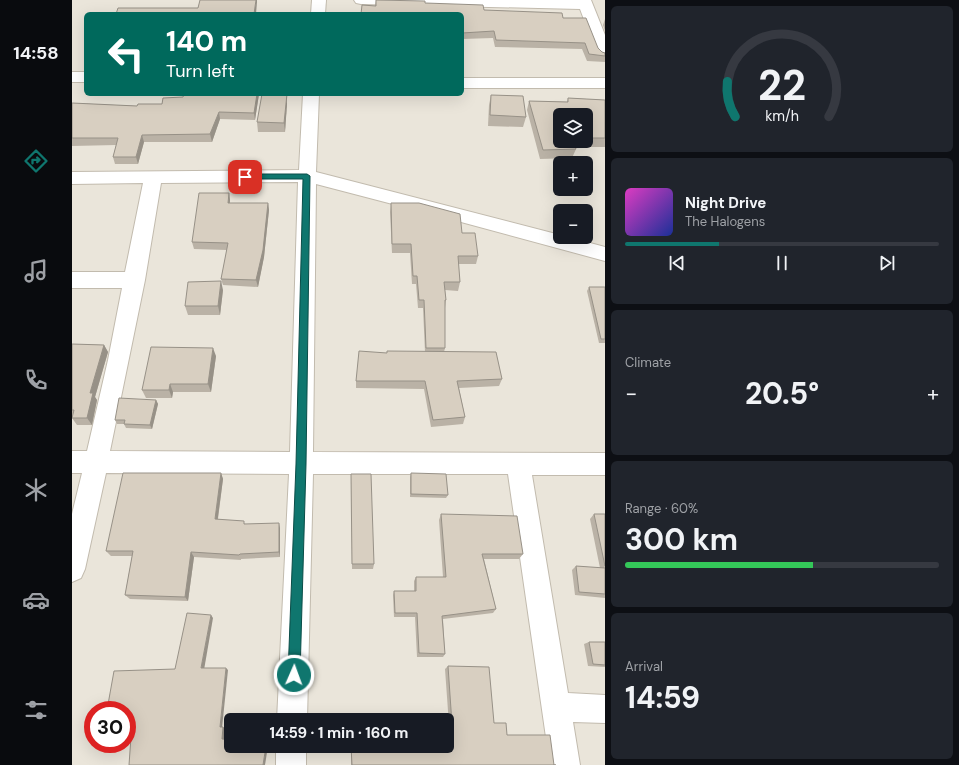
<!DOCTYPE html>
<html lang="en">
<head>
<meta charset="utf-8">
<style>
  :root { --surface:#171b24; --page:#20242c; --text:#f1f3f6; --muted:#9ea1a6; --line:#363941; --accent:#0f766e }
  body { margin:0; font-family:"DM Sans",sans-serif; background:var(--page); color:var(--text); height:100vh; display:flex; flex-direction:column; font-size:15px; white-space:nowrap }
  * { box-sizing:border-box; margin:0 }
  p { font-size:13px; color:var(--muted) }
  .icon { flex:none; width:22px; height:22px; fill:none; stroke:currentColor; stroke-width:2; stroke-linecap:round; stroke-linejoin:round }
  .map { position:relative; flex:1; overflow:hidden }
  .side { display:flex; flex-direction:column; gap:6px; padding:6px; background:#0d0f14; width:354px }
  .side>* { flex:none }
  .guide { position:absolute; left:12px; top:12px; width:380px; height:84px; border-radius:6px; box-shadow:0 4px 16px #0002; background:#00695c; color:#fff; overflow:hidden }
  .controls { position:absolute; left:481px; top:108px; display:grid; gap:8px }
  .controls a { display:grid; place-items:center; width:40px; height:40px; border-radius:6px; background:var(--surface); box-shadow:0 4px 16px #0002; font-size:20px }
  .speed { position:absolute; left:12px; top:701px; display:flex; gap:8px; font-size:20px; font-weight:700; text-align:center }
  .speed>* { display:grid; place-content:center; width:52px; height:52px; border-radius:50%; background:var(--surface); box-shadow:0 4px 16px #0002; line-height:1 }
  .speed .limit { border:6px solid #d22; background:#fff; color:#111 }
  .pin { position:absolute; display:grid; place-items:center; width:34px; height:34px; color:#fff; margin:-17px; border-radius:8px; box-shadow:0 2px 6px #0006 }
  .me { position:absolute; width:44px; margin:-22px; rotate:2deg; stroke-linejoin:round; filter:drop-shadow(0 0 3px #0008) }
  .turn { display:flex; align-items:center; gap:14px; height:84px; padding:0 16px; font-size:18px }
  .turn .icon { width:52px; height:52px; stroke-width:2.5 }
  .turn b { display:block; font-size:28px; line-height:34px }
  .big { font-size:30px; font-weight:700; line-height:1.1 }
  .side .card { flex:1; display:flex; flex-direction:column; justify-content:center; gap:6px; min-width:0; padding:0 14px; border-radius:6px; background:var(--page) }
  .side .dial { align-items:center; gap:0 }
  .dial svg { height:104px; overflow:visible; fill:none; stroke:var(--line); stroke-width:7; stroke-linecap:round; text-anchor:middle }
  .dial text { fill:var(--text); stroke:none }
  .song { display:flex; align-items:center; gap:12px }
  .cover { width:48px; height:48px; border-radius:6px; background:linear-gradient(135deg,hsl(310 70% 55%),hsl(230 70% 35%)) }
  .played { height:4px; border-radius:2px; background:linear-gradient(90deg,var(--accent) 30%,var(--line) 30%) }
  .keys { display:flex; justify-content:space-around; direction:ltr }
  .heat { display:flex; justify-content:space-between; align-items:center; font-size:22px; direction:ltr }
  .charge { height:6px; border-radius:3px; background:linear-gradient(90deg,#34c759 60%,var(--line) 0) }
  .trip { position:absolute; left:152px; top:713px; width:230px; height:40px; border-radius:6px; background:var(--surface); box-shadow:0 4px 16px #0002; font-weight:700; line-height:40px; text-align:center }
  main { display:flex; flex:1; min-height:0 }
  .menu { display:flex; flex-direction:column; width:72px; justify-content:space-around; align-items:center; background:#090b0e; color:var(--muted) }
  .menu .icon { width:28px; height:28px }
  .menu .current { color:var(--accent) }
  .menu b { font-size:18px; color:var(--text) }
  .map>svg:first-child { display:block }
  .residential { fill:#eae5da; fill-rule:evenodd }
  .lines { fill:none; stroke-linecap:round; stroke-linejoin:round }
  .minor-casing { stroke:#c2bbae; stroke-width:2 }
  .minor { fill:#fff; fill-rule:evenodd }
  .wall { fill:#bab2a6; fill-rule:evenodd }
  .shaded-wall { fill:#979187 }
  .building { fill:#d8cfc1; stroke:#979187 }
  .route { fill:#0f766e; stroke:#0a4d48 }
</style>
</head>
<body>
<main>
<nav class="menu">
<b>14:58</b>
<svg class="icon current" aria-label="directions" viewBox="0 0 24 24"><path d="M12 3l9 9-9 9-9-9zM9 14v-3h6M13 9l2 2-2 2"/></svg>
<svg class="icon" aria-label="music" viewBox="0 0 24 24"><path d="M9 18V5l10-2v13"/><circle cx="6" cy="18" r="3"/><circle cx="16" cy="16" r="3"/></svg>
<svg class="icon" aria-label="phone" viewBox="0 0 24 24"><path d="M5 4h4l2 5-3 2q2 4 5 5l2-3 5 2v4C11 20 4 13 5 4z"/></svg>
<svg class="icon" aria-label="climate" viewBox="0 0 24 24"><path d="M12 3v18M4 7l16 10M4 17L20 7"/></svg>
<svg class="icon" aria-label="car" viewBox="0 0 24 24"><path d="M5 17H2v-5l4-1 3-4h7l3 4 3 1v5h-3M9 17h6M6 11h13"/><circle cx="7" cy="17" r="2"/><circle cx="17" cy="17" r="2"/></svg>
<svg class="icon" aria-label="filters" viewBox="0 0 24 24"><path d="M4 7h16M4 17h16"/><circle cx="9" cy="7" r="2"/><circle cx="15" cy="17" r="2"/></svg>
</nav>
<div class="map">
<svg width="533" height="765" viewBox="0 0 533 765">
  <rect width="100%" height="100%" fill="#f6f3ec"/>
  <path class="residential" d="M0,0H533V765H0ZM14,14H390V94H14ZM488,115H514V141H488ZM488,163H514V189H488ZM488,211H514V237H488ZM21,710H55V744H21ZM159,720H375V746H159Z"/>
  <g class="lines">
    <defs>
      <g id="minor">
        <path d="M240,0H254L253,14H239Z"/>
        <path d="M282,0H519L533,35V59L528,57L525,54L508,9L289,4L284,3Z"/>
        <rect x="0" y="72" width="14" height="10"/>
        <rect x="390" y="78" width="143" height="10"/>
        <path d="M231,94H247L244,172L488,235V237H496L533,247V261L378,219L244,184L241,452L533,453V475H460L496,693L533,695V723L501,722L508,765H478L436,474H241L235,720H205L217,474L34,473L13,569L9,578L0,582V514L10,473H0V451H15L36,360L50,288H0V272H53L71,183L0,184V172L227,170ZM226,182L218,452L38,451L73,280L89,183Z"/>
        <rect x="204" y="746" width="30" height="19"/>
      </g>
    </defs>
    <use href="#minor" class="minor-casing"/>
    <use href="#minor" class="minor"/>
  </g>
  <g class="wall">
    <path d="M304,0L353,3L412,10L491,18L530,52L533,53V62L515,61L510,49L423,47L421,38L390,39V14L303,6Z"/>
    <path d="M533,19V31L531,25Z"/>
    <path d="M112,94H187L183,120L148,119L140,142H72L66,164H43L41,157L44,145L0,146V103L65,106L90,104L111,97Z"/>
    <path d="M419,95L454,117L451,127L416,126L417,105Z"/>
    <path d="M496,98L533,100V147H503L504,149L500,158L468,159L455,110L457,101L495,102ZM514,115V141H488Z"/>
    <path d="M215,104L213,132H186L185,122Z"/>
    <path d="M157,193L158,200V203H196L197,210L192,257L186,287L151,285L149,279L155,250L122,249L120,242Z"/>
    <path d="M319,203L390,233L406,256L404,264H386L388,282L386,291L373,290L374,300L373,308V348L372,352L430,379L427,386L387,388L393,417L391,424L359,427L352,389L284,388V381L315,353L353,352L351,308H346L344,284H340L338,253H320L318,212Z"/>
    <path d="M517,287H533V343H527L515,291Z"/>
    <path d="M151,290L148,315H116L113,306Z"/>
    <path d="M0,344L32,345L36,352L23,397L25,400L20,425H5L0,418Z"/>
    <path d="M144,356L139,392H101L100,398H74L70,390Z"/>
    <path d="M84,400L86,404L80,429L54,428L52,424H45L43,420Z"/>
    <path d="M149,473L151,479L146,519L174,524L208,528V557L169,559V560L122,557L116,601L58,599L53,595L60,556H39L34,551Z"/>
    <path d="M339,473L376,495L374,498L338,497V477Z"/>
    <path d="M279,474L302,564L301,569H280Z"/>
    <path d="M369,514L451,554L447,559H412L424,609L421,613L371,619L373,654L371,657H345L343,617H322L321,595L322,591H342V581L344,577H371L367,520Z"/>
    <path d="M522,514H533V598L503,595L500,570L504,566L528,568L518,519Z"/>
    <path d="M517,642H533V667L516,666L512,644Z"/>
    <path d="M376,666L422,723L435,735L482,765H484H279V746H375V725H377L373,669Z"/>
  </g>
  <g class="shaded-wall">
    <path d="M184,0H185V2L184,14H182Z"/>
    <path d="M185,94H187L183,120L182,113Z"/>
    <path d="M215,94V104L213,132L212,123Z"/>
    <path d="M147,112L148,119L140,142L138,134Z"/>
    <path d="M70,135L72,142L66,164L64,157Z"/>
    <path d="M157,193L158,200L157,210L156,203Z"/>
    <path d="M196,203L197,210L192,257L186,287L184,280Z"/>
    <path d="M149,281L151,290L148,315L146,306Z"/>
    <path d="M32,345L36,352L23,397L25,400L20,425L15,418L18,393Z"/>
    <path d="M141,348L144,356L139,392L136,384Z"/>
    <path d="M98,384L101,392L100,398L97,390Z"/>
    <path d="M84,400L86,404L80,429L78,425Z"/>
    <path d="M149,473L151,479L145,524L143,519Z"/>
    <path d="M207,523L208,528V557L207,552Z"/>
    <path d="M119,552L122,557L116,601L113,597Z"/>
    <path d="M139,615L141,618L132,670L129,668Z"/>
    <path d="M154,668L156,670L150,728L148,727Z"/>
    <path d="M151,727L153,728L152,740L150,739Z"/>
    <path d="M194,746H196L193,765H191Z"/>
  </g>
  <g class="building">
    <path d="M128,0H184L182,14H44L46,8H126Z"/>
    <path d="M304,0L353,1V3L411,5L412,10L490,13L491,18H514L526,48L530,52L533,53V56L517,54L513,43L424,40L422,31L390,33V14H289L290,5L304,6Z"/>
    <path d="M112,94H185L182,113L147,112L138,134L70,135L64,157H41L46,138H0V103L65,106L66,104H90L91,98L111,97Z"/>
    <path d="M190,94H215L212,123L185,122Z"/>
    <path d="M419,95L451,96L454,117L418,115Z"/>
    <path d="M496,98L533,100V138H514V115H488V141H501L504,149L471,150L457,101L496,102Z"/>
    <path d="M127,193H157L156,203H196L191,250L184,280L149,279L156,243L120,242Z"/>
    <path d="M319,203H347L388,214L390,233H403L406,256H386L388,282H372L374,300H373V348H354L352,300H347L345,276H341L339,244H320Z"/>
    <path d="M149,281L146,306H113L116,282Z"/>
    <path d="M517,287H533V339H529Z"/>
    <path d="M0,344L32,345L18,393H21L15,418H0L2,410H0Z"/>
    <path d="M79,347L141,348L136,384H98L97,390H70Z"/>
    <path d="M287,351L315,353V351L424,352L430,379L385,381L393,417L361,420L353,381H284Z"/>
    <path d="M47,398L84,400L78,425L52,424L53,420H43Z"/>
    <path d="M51,473H149L143,519L172,521V524L207,523V552L168,554L167,555L119,552L113,597L53,595L61,551H34Z"/>
    <path d="M339,473L374,474L376,495L339,494Z"/>
    <path d="M279,474H299L302,564H280Z"/>
    <path d="M369,514L445,516L451,554H410L424,609L370,616L373,654L347,653L345,613H323L322,591H344V577H374Z"/>
    <path d="M522,514H533V566Z"/>
    <path d="M504,566L533,568V594L507,592Z"/>
    <path d="M115,613L139,615L129,668H154L148,727H151L150,739L159,740V746H194L191,765H57L60,723H55V710H35L42,671L103,669Z"/>
    <path d="M517,642H533V665L521,664Z"/>
    <path d="M376,666L417,667L422,723H434L435,735H478L482,765H484H280L279,746H375V726H378V724H380Z"/>
  </g>
  <path class="route" d="M173,174H235L238,176L234,464L228,675L226,679L222,681L218,679L216,675L224,464L231,179H171L170,177Z"/>
</svg>
<div class="controls">
<a><svg class="icon" aria-label="layers" viewBox="0 0 24 24"><path d="M12 4l9 5-9 5-9-5zM3 14l9 5 9-5"/></svg></a>
<a>+</a>
<a>−</a>
</div>
<div class="speed"><div class="limit">30</div></div>
<div class="pin" style="left:173px;top:177px;background:#d93025"><svg class="icon" aria-label="arrive" viewBox="0 0 24 24"><path d="M6 21V4h12l-3 4 3 4H6"/></svg></div>
<svg class="me" style="left:222px;top:675px" viewBox="-20 -20 40 40"><circle r="17" fill="#0f766e" stroke="#fff" stroke-width="3"/><path d="M0-11L8 9 0 5-8 9z" fill="#fff"/></svg>
<div class="trip">14:59 · 1 min · 160 m</div>
<div class="guide">
<div class="turn"><svg class="icon" aria-label="left" viewBox="0 0 24 24"><path d="M17 20v-9H6M10 6l-5 5 5 5"/></svg><div><b>140 m</b>Turn left</div></div>
</div>
</div>
<section class="side">
<div class="card dial"><svg viewBox="0 0 100 80">
<path d="M14 69A42 42 0 1 1 86 69"/>
<path d="M14 69A42 42 0 0 1 8 42" stroke="#0f766e"/>
<text x="50" y="56" font-size="32" font-weight="700">22</text>
<text x="50" y="72" font-size="11">km/h</text>
</svg></div>
<div class="card">
<div class="song"><i class="cover"></i><div><b>Night Drive</b><p>The Halogens</p></div></div>
<div class="played"></div>
<div class="keys"><svg class="icon" aria-label="previous" viewBox="0 0 24 24"><path d="M18 5L8 12l10 7zM5 5v14"/></svg><svg class="icon" aria-label="pause" viewBox="0 0 24 24"><path d="M8 5v14M16 5v14"/></svg><svg class="icon" aria-label="next" viewBox="0 0 24 24"><path d="M6 5l10 7-10 7zM19 5v14"/></svg></div>
</div>
<div class="card"><p>Climate</p>
<div class="heat"><a>−</a><b class="big">20.5°</b><a>+</a></div>
</div>
<div class="card"><p>Range · 60%</p><b class="big">300 km</b><div class="charge"></div></div>
<div class="card"><p>Arrival</p><b class="big">14:59</b></div>
</section>
</main>
</body>
</html>
